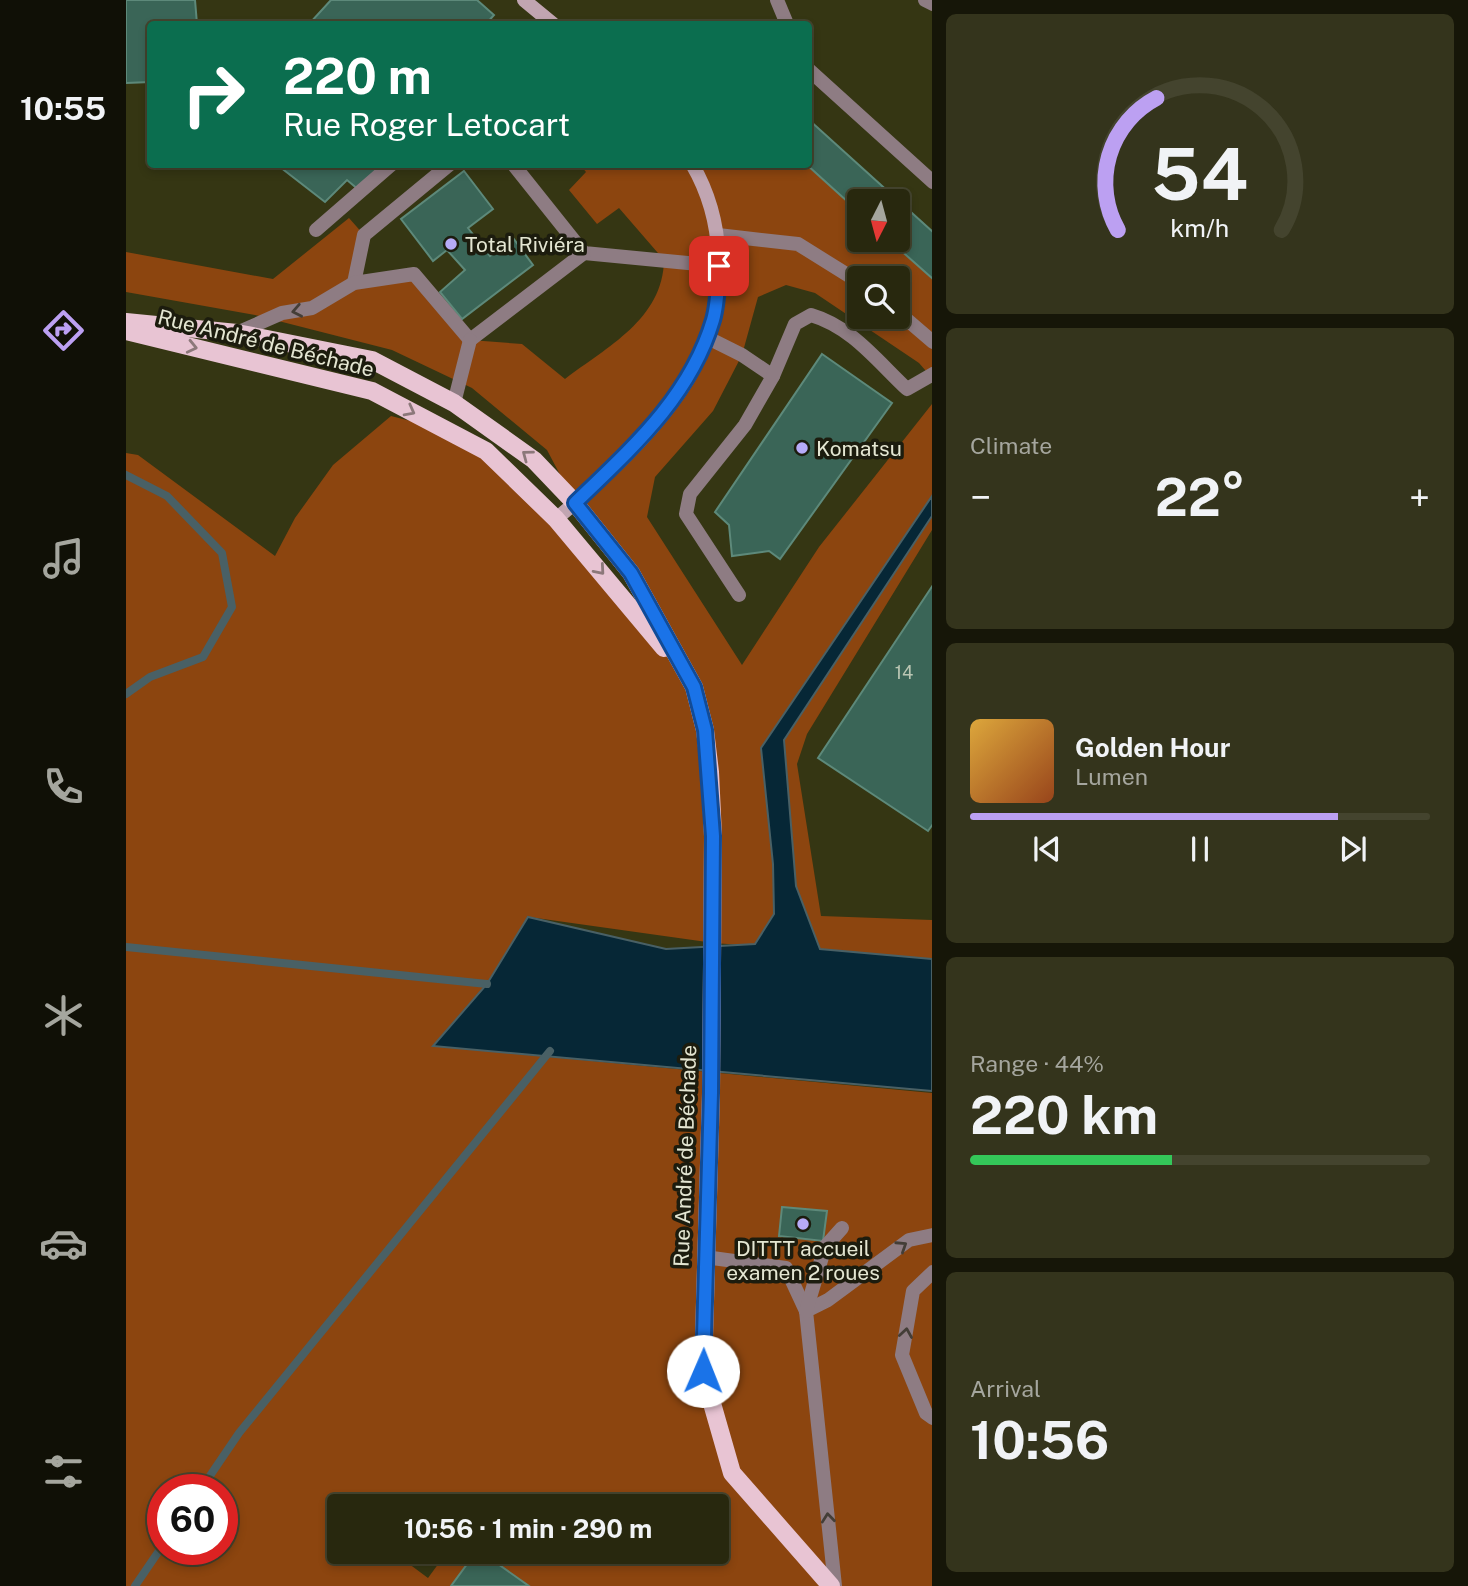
<!DOCTYPE html>
<html lang="en">
<head>
<meta charset="utf-8">
<style>
  :root { --surface:#28280e; --page:#34341c; --text:#f1f3f6; --muted:#a5a69e; --line:#44442e; --accent:#bca0f2 }
  body { margin:0; font-family:"Public Sans",sans-serif; background:var(--page); color:var(--text); height:100vh; display:flex; flex-direction:column; font-size:26px; white-space:nowrap }
  * { box-sizing:border-box; margin:0 }
  p { font-size:23px; color:var(--muted) }
  .icon { flex:none; width:38px; height:38px; fill:none; stroke:currentColor; stroke-width:2; stroke-linecap:round; stroke-linejoin:round }
  .map { position:relative; flex:1; overflow:hidden }
  .panel { display:flex; flex-direction:column; gap:14px; padding:14px; background:#161608; width:536px }
  .panel>* { flex:none }
  .top-card { position:absolute; left:21px; top:21px; width:665px; height:147px; border-radius:7px; box-shadow:0 4px 10px #0003,0 0 0 2px var(--line); background:#0b6e4f; color:#fff; overflow:hidden }
  .needle { width:46px; rotate:186deg }
  .buttons { position:absolute; left:721px; top:189px; display:grid; gap:14px }
  .buttons a { display:grid; place-items:center; width:63px; height:63px; border-radius:7px; background:var(--surface); box-shadow:0 4px 10px #0003,0 0 0 2px var(--line); font-size:35px }
  .speed { position:absolute; left:21px; top:1474px; display:flex; gap:14px; font-size:35px; font-weight:700; text-align:center }
  .speed>* { display:grid; place-content:center; width:91px; height:91px; border-radius:50%; background:var(--surface); box-shadow:0 4px 10px #0003,0 0 0 2px var(--line); line-height:1 }
  .speed .limit { border:10px solid #d22; background:#fff; color:#111 }
  .pin { position:absolute; display:grid; place-items:center; width:60px; height:60px; color:#fff; margin:-30px; border-radius:14px; box-shadow:0 4px 10px #0006 }
  .me { position:absolute; width:77px; margin:-38px; rotate:1deg; stroke-linejoin:round; filter:drop-shadow(0 0 5px #0008) }
  .turn { display:flex; align-items:center; gap:24px; height:147px; padding:0 21px; font-size:32px }
  .turn .icon { width:91px; height:91px; stroke-width:2.5 }
  .turn b { display:block; font-size:49px; line-height:60px }
  .big { font-size:52px; font-weight:700; line-height:1.1 }
  .panel .widget { flex:1; display:flex; flex-direction:column; justify-content:center; gap:10px; min-width:0; padding:0 24px; border-radius:10px; background:var(--page) }
  .panel .dial { align-items:center; gap:0 }
  .dial svg { height:182px; overflow:visible; fill:none; stroke:var(--line); stroke-width:7; stroke-linecap:round; text-anchor:middle }
  .dial text { fill:var(--text); stroke:none }
  .song { display:flex; align-items:center; gap:21px }
  .cover { width:84px; height:84px; border-radius:10px; background:linear-gradient(135deg,hsl(40 70% 55%),hsl(20 70% 35%)) }
  .played { height:7px; border-radius:4px; background:linear-gradient(90deg,var(--accent) 80%,var(--line) 80%) }
  .keys { display:flex; justify-content:space-around; direction:ltr }
  .heat { display:flex; justify-content:space-between; align-items:center; font-size:38px; direction:ltr }
  .charge { height:10px; border-radius:5px; background:linear-gradient(90deg,#34c759 44%,var(--line) 0) }
  .trip { position:absolute; left:201px; top:1494px; width:402px; height:70px; border-radius:7px; background:var(--surface); box-shadow:0 4px 10px #0003,0 0 0 2px var(--line); font-weight:700; line-height:70px; text-align:center }
  main { display:flex; flex:1; min-height:0 }
  .tab-bar { display:flex; flex-direction:column; width:126px; justify-content:space-around; align-items:center; background:#101006; color:var(--muted) }
  .tab-bar .icon { width:49px; height:49px }
  .tab-bar .selected { color:var(--accent) }
  .tab-bar b { font-size:32px; color:var(--text) }
  .map>svg:first-child { display:block }
  .green { fill:#8c450f; fill-rule:evenodd }
  .water { fill:#062736; stroke:#496065; stroke-width:2 }
  .lines { fill:none; stroke-linecap:round; stroke-linejoin:round }
  .stream { stroke:#496065; stroke-width:8 }
  .building { fill:#3a6557; stroke:#5d897a; stroke-width:2 }
  .lane { stroke:#8e7c83; stroke-width:14 }
  .street { stroke:#8e7c83; stroke-width:14 }
  .secondary { stroke:#c1a5b1; stroke-width:14 }
  .primary { stroke:#e8c4d3; stroke-width:18 }
  .oneway { stroke:#443e37 }
  .oneway2 { stroke:#8c787a }
  .route-casing { stroke:#114b97; stroke-width:18 }
  .route { stroke:#1a73e8; stroke-width:12 }
  .poi-dot { fill:#b7abf8; stroke:#1c1c0e; stroke-width:2.5 }
  .labels { text-anchor:middle; dominant-baseline:central; stroke-width:7; stroke-linejoin:round; paint-order:stroke }
  .number-label { font-size:18px; fill:#bac6b3 }
  .poi-label { font-size:21px; fill:#e4e6d2; stroke:#1c1c0e; text-anchor:start }
  .street-label { font-size:21px; fill:#e4e6d2; stroke:#1c1c0e }
</style>
</head>
<body>
<main>
<nav class="tab-bar">
<b>10:55</b>
<svg class="icon selected" aria-label="directions" viewBox="0 0 24 24"><path d="M12 3l9 9-9 9-9-9zM9 14v-3h6M13 9l2 2-2 2"/></svg>
<svg class="icon" aria-label="music" viewBox="0 0 24 24"><path d="M9 18V5l10-2v13"/><circle cx="6" cy="18" r="3"/><circle cx="16" cy="16" r="3"/></svg>
<svg class="icon" aria-label="phone" viewBox="0 0 24 24"><path d="M5 4h4l2 5-3 2q2 4 5 5l2-3 5 2v4C11 20 4 13 5 4z"/></svg>
<svg class="icon" aria-label="climate" viewBox="0 0 24 24"><path d="M12 3v18M4 7l16 10M4 17L20 7"/></svg>
<svg class="icon" aria-label="car" viewBox="0 0 24 24"><path d="M5 17H2v-5l4-1 3-4h7l3 4 3 1v5h-3M9 17h6M6 11h13"/><circle cx="7" cy="17" r="2"/><circle cx="17" cy="17" r="2"/></svg>
<svg class="icon" aria-label="filters" viewBox="0 0 24 24"><path d="M4 7h16M4 17h16"/><circle cx="9" cy="7" r="2"/><circle cx="15" cy="17" r="2"/></svg>
</nav>
<div class="map">
<svg width="807" height="1586" viewBox="0 0 807 1586">
  <rect width="100%" height="100%" fill="#353613"/>
  <path class="green" d="M454,165H680L733,212V240H763L806,279V378L793,363L689,293L660,285L632,297L616,355L587,411L529,477L521,517L616,665L693,547L806,404V530L681,734L671,764L695,916L806,920V959L588,943L403,917L361,984L308,1046L806,1093V1586H0V453L12,455L149,556L169,518L207,465L265,416L320,430L360,451L565,681L449,503L421,450L346,388L266,350L129,315L0,292V252L147,279L223,218L238,235L228,283L288,274L344,340L396,344L439,379C481,347 537,319 538,260L493,208L471,224L443,190L460,172ZM733,278H772V317H733ZM37,1489H96V1549H37ZM283,1494L302,1507H592V1552H321L302,1578L267,1552H214V1507H274Z"/>
  <path class="water" d="M806,496V516L658,740L670,886L694,949L806,959V1091L307,1046L361,984L402,917L540,949L629,944L648,914L647,864L635,748Z"/>
  <g class="lines">
    <g class="stream">
      <path d="M0,475L41,496L96,553L106,607L77,657L24,677L0,694"/>
      <path d="M0,947L361,984"/>
      <path d="M75,1489L113,1433L424,1051"/>
      <path d="M9,1586L37,1545"/>
    </g>
  </g>
  <g class="building">
    <path d="M0,0H69L71,24H24V82L0,83Z"/>
    <path d="M205,0H351L368,15L360,24H183Z"/>
    <path d="M682,119L807,232V279L763,240H772V201H733V212L680,164Z"/>
    <path d="M156,164H257L233,190L221,180L199,202L154,167Z"/>
    <path d="M338,171L367,209L342,228L364,256L387,238L407,265L336,319L314,292L339,270L321,250L307,261L275,219Z"/>
    <path d="M696,354L766,403L654,559L643,551L606,556L603,525L589,512Z"/>
    <path d="M807,585V824L802,831L692,758Z"/>
    <path d="M656,1207L701,1211L697,1241L653,1236Z"/>
    <path d="M350,1552H355L403,1586H325Z"/>
  </g>
  <g class="lines">
    <g class="lane">
      <path d="M651,0L661,24"/>
      <path d="M799,0L807,4"/>
      <path d="M682,69L807,182"/>
      <path d="M387,164L458,253L593,266"/>
      <path d="M190,230L266,164"/>
      <path d="M592,235L672,244L733,282"/>
      <path d="M228,283L238,235L324,164"/>
      <path d="M772,312L807,342"/>
      <path d="M111,333L156,313L186,308L228,283L288,274L344,340"/>
      <path d="M580,337L616,355L647,376L619,425L564,494L560,514L613,595"/>
      <path d="M344,340L458,253"/>
      <path d="M647,376L669,324L685,315C726,327 751,361 781,389L807,374"/>
      <path d="M328,403L344,340"/>
      <path d="M579,1257L660,1268L680,1311"/>
      <path d="M807,1272L787,1291L776,1355L800,1413L807,1418"/>
      <path d="M709,1586L680,1311L702,1300L783,1240L807,1235"/>
    </g>
    <path class="street" d="M680,1311L699,1247L716,1228"/>
    <g class="secondary">
      <path d="M398,0L427,24"/>
      <path d="M430,519C474,482 520,441 553,393C599,327 607,234 566,164"/>
    </g>
    <g class="primary">
      <path d="M0,322L111,333L246,360L328,403L408,460L449,503L505,573L568,687L579,730L584,772L587,836L585,1093L577,1372L606,1473L705,1586"/>
      <path d="M0,331L246,391L360,451L430,519L538,648"/>
    </g>
  </g>
  <defs><path id="oneway-chevron" d="M-2-3.5L2.5 0L-2 3.5" fill="none" stroke-width="1.6" stroke-linecap="round" stroke-linejoin="round" transform="scale(1.75)"/></defs>
  <g class="oneway">
    <use href="#oneway-chevron" transform="translate(171 311) rotate(169)"/>
    <use href="#oneway-chevron" transform="translate(776 1246) rotate(-33)"/>
    <use href="#oneway-chevron" transform="translate(780 1333) rotate(-81)"/>
    <use href="#oneway-chevron" transform="translate(702 1518) rotate(-96)"/>
  </g>
  <g class="oneway2">
    <use href="#oneway-chevron" transform="translate(66 347) rotate(13)"/>
    <use href="#oneway-chevron" transform="translate(284 411) rotate(28)"/>
    <use href="#oneway-chevron" transform="translate(401 455) rotate(-143)"/>
    <use href="#oneway-chevron" transform="translate(474 570) rotate(49)"/>
  </g>
  <g class="lines">
    <defs>
      <path id="route" d="M577,1371L585,1093L587,836L579,730L568,687L505,573L449,503C506,448 564,397 587,320C592,303 592,283 593,266"/>
    </defs>
    <use href="#route" class="route-casing"/>
    <use href="#route" class="route"/>
  </g>
  <g class="poi-dot">
    <circle cx="325" cy="244" r="7"/>
    <circle cx="676" cy="448" r="7"/>
    <circle cx="677" cy="1224" r="7"/>
  </g>
  <g class="labels">
    <g class="number-label">
      <text x="778" y="672">14</text>
    </g>
    <g class="poi-label">
      <text x="339" y="244">Total Riviéra</text>
      <text x="690" y="448">Komatsu</text>
      <text x="677" y="1248" text-anchor="middle">DITTT accueil<tspan x="677" dy="24">examen 2 roues</tspan></text>
    </g>
    <g class="street-label">
      <text transform="translate(140 343) rotate(14)">Rue André de Béchade</text>
      <text transform="translate(559 1156) rotate(-88)">Rue André de Béchade</text>
    </g>
  </g>
</svg>
<div class="buttons">
<a><svg class="needle" viewBox="-14 -14 28 28"><path d="M0-13l5 13h-10z" fill="#e53935"/><path d="M0 13l5-13h-10z" fill="#a5a69e"/></svg></a>
<a><svg class="icon" aria-label="search" viewBox="0 0 24 24"><circle cx="10" cy="10" r="6"/><path d="M15 15l6 6"/></svg></a>
</div>
<div class="speed"><div class="limit">60</div></div>
<div class="pin" style="left:593px;top:266px;background:#d93025"><svg class="icon" aria-label="arrive" viewBox="0 0 24 24"><path d="M6 21V4h12l-3 4 3 4H6"/></svg></div>
<svg class="me" style="left:577px;top:1371px" viewBox="-20 -20 40 40"><circle r="19" fill="#fff"/><path d="M0-13L10 11 0 6-10 11z" fill="#1a73e8"/></svg>
<div class="trip">10:56 · 1 min · 290 m</div>
<div class="top-card">
<div class="turn"><svg class="icon" aria-label="right" viewBox="0 0 24 24"><path d="M7 20v-9h11M14 6l5 5-5 5"/></svg><div><b>220 m</b>Rue Roger Letocart</div></div>
</div>
</div>
<section class="panel">
<div class="widget dial"><svg viewBox="0 0 100 80">
<path d="M14 69A42 42 0 1 1 86 69"/>
<path d="M14 69A42 42 0 0 1 31 11" stroke="#bca0f2"/>
<text x="50" y="56" font-size="32" font-weight="700">54</text>
<text x="50" y="72" font-size="11">km/h</text>
</svg></div>
<div class="widget"><p>Climate</p>
<div class="heat"><a>−</a><b class="big">22°</b><a>+</a></div>
</div>
<div class="widget">
<div class="song"><i class="cover"></i><div><b>Golden Hour</b><p>Lumen</p></div></div>
<div class="played"></div>
<div class="keys"><svg class="icon" aria-label="previous" viewBox="0 0 24 24"><path d="M18 5L8 12l10 7zM5 5v14"/></svg><svg class="icon" aria-label="pause" viewBox="0 0 24 24"><path d="M8 5v14M16 5v14"/></svg><svg class="icon" aria-label="next" viewBox="0 0 24 24"><path d="M6 5l10 7-10 7zM19 5v14"/></svg></div>
</div>
<div class="widget"><p>Range · 44%</p><b class="big">220 km</b><div class="charge"></div></div>
<div class="widget"><p>Arrival</p><b class="big">10:56</b></div>
</section>
</main>
</body>
</html>
